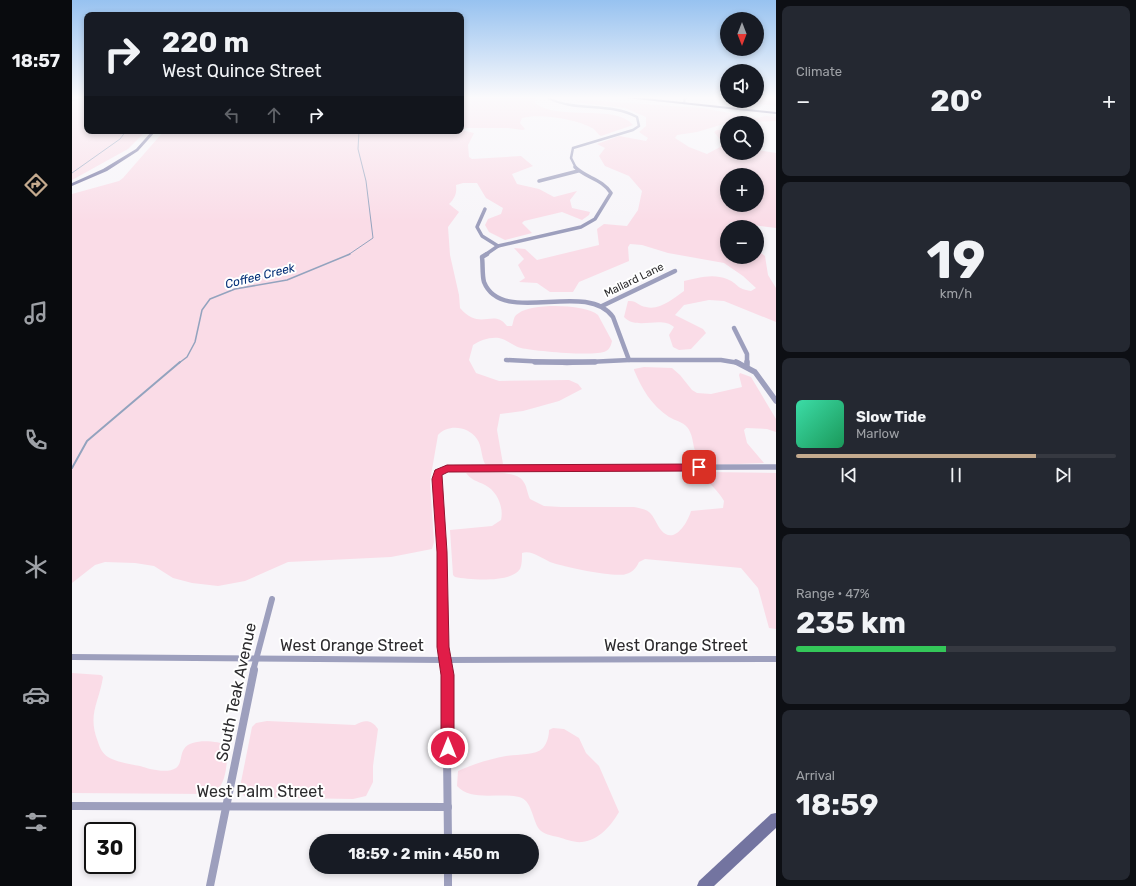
<!DOCTYPE html>
<html lang="en">
<head>
<meta charset="utf-8">
<style>
  :root { --surface:#171b24; --page:#242831; --text:#f1f3f6; --muted:#9ea1a6; --line:#363941; --accent:#c4aa8e }
  body { margin:0; font-family:Rubik,sans-serif; background:var(--page); color:var(--text); height:100vh; display:flex; flex-direction:column; font-size:15px; white-space:nowrap }
  * { box-sizing:border-box; margin:0 }
  p { font-size:13px; color:var(--muted) }
  .icon { flex:none; width:22px; height:22px; fill:none; stroke:currentColor; stroke-width:2; stroke-linecap:round; stroke-linejoin:round }
  .map { position:relative; flex:1; overflow:hidden }
  .details { display:flex; flex-direction:column; gap:6px; padding:6px; background:#0d0f14; width:360px }
  .details>* { flex:none }
  .hud { position:absolute; left:12px; top:12px; width:380px; height:122px; border-radius:8px; box-shadow:0 2px 6px #0003; background:#171b24; color:var(--text); overflow:hidden }
  .needle { width:26px; rotate:180deg }
  .fabs { position:absolute; left:648px; top:12px; display:grid; gap:8px }
  .fabs a { display:grid; place-items:center; width:44px; height:44px; border-radius:50%; background:var(--surface); box-shadow:0 2px 6px #0003; font-size:20px }
  .speed { position:absolute; left:12px; top:822px; display:flex; gap:8px; font-size:20px; font-weight:700; text-align:center }
  .speed>* { display:grid; place-content:center; width:52px; height:52px; border-radius:50%; background:var(--surface); box-shadow:0 2px 6px #0003; line-height:1 }
  .speed .limit { border:2px solid #111; border-radius:6px; background:#fff; color:#111 }
  .pin { position:absolute; display:grid; place-items:center; width:34px; height:34px; color:#fff; margin:-17px; border-radius:8px; box-shadow:0 2px 6px #0006 }
  .me { position:absolute; width:44px; margin:-22px; rotate:0deg; stroke-linejoin:round; filter:drop-shadow(0 0 3px #0008) }
  .turn { display:flex; align-items:center; gap:14px; height:84px; padding:0 12px; font-size:18px }
  .turn .icon { width:52px; height:52px; stroke-width:2.5 }
  .turn b { display:block; font-size:28px; line-height:34px }
  .lanes { display:flex; align-items:center; height:38px; padding:0 12px; background:#0003; justify-content:center; gap:20px; direction:ltr }
  .lanes .off { opacity:.35 }
  .big { font-size:30px; font-weight:700; line-height:1.1 }
  .details .tile { flex:1; display:flex; flex-direction:column; justify-content:center; gap:6px; min-width:0; padding:0 14px; border-radius:8px; background:var(--page) }
  .details .dial { align-items:center; gap:0 }
  .dial b { font-size:52px; line-height:1 }
  .song { display:flex; align-items:center; gap:12px }
  .cover { width:48px; height:48px; border-radius:6px; background:linear-gradient(135deg,hsl(160 70% 55%),hsl(150 70% 35%)) }
  .played { height:4px; border-radius:2px; background:linear-gradient(90deg,var(--accent) 75%,var(--line) 75%) }
  .keys { display:flex; justify-content:space-around; direction:ltr }
  .heat { display:flex; justify-content:space-between; align-items:center; font-size:22px; direction:ltr }
  .charge { height:6px; border-radius:3px; background:linear-gradient(90deg,#34c759 47%,var(--line) 0) }
  .trip { position:absolute; left:237px; top:834px; width:230px; height:40px; border-radius:20px; background:var(--surface); box-shadow:0 2px 6px #0003; font-weight:700; line-height:40px; text-align:center }
  main { display:flex; flex:1; min-height:0 }
  .menu { display:flex; flex-direction:column; width:72px; justify-content:space-around; align-items:center; background:#090b0e; color:var(--muted) }
  .menu .icon { width:28px; height:28px }
  .menu .active { color:var(--accent) }
  .menu b { font-size:18px; color:var(--text) }
  .map>svg:first-child { display:block }
  .green { fill:#fadce7; fill-rule:evenodd }
  .lines { fill:none; stroke-linecap:round; stroke-linejoin:round }
  .stream-far2 { stroke:#93a3be; stroke-width:1 }
  .stream-far1 { stroke:#93a3be; stroke-width:1.5 }
  .stream { stroke:#93a3be; stroke-width:2 }
  .street-far5 { stroke:#9d9fbd; stroke-width:2.5 }
  .street-far4 { stroke:#9d9fbd; stroke-width:3.5 }
  .street-far3 { stroke:#9d9fbd; stroke-width:4.5 }
  .street-far2 { stroke:#9d9fbd; stroke-width:5.5 }
  .street-far1 { stroke:#9d9fbd; stroke-width:6 }
  .street { stroke:#9d9fbd; stroke-width:8 }
  .secondary { fill:#7374a0; fill-rule:evenodd }
  .highway { fill:#3f3b77; fill-rule:evenodd }
  .route { fill:#e11d48; stroke:#92132f }
  .labels { text-anchor:middle; dominant-baseline:central; stroke-width:4; stroke-linejoin:round; paint-order:stroke }
  .far-street-label { font-size:11px; fill:#2c2b2d; stroke:#fff }
  .far-water-label { font-size:12px; font-style:italic; fill:#063178; stroke:#fff }
  .near-street-label { font-size:16px; fill:#2c2b2d; stroke:#fff }
</style>
</head>
<body>
<main>
<nav class="menu">
<b>18:57</b>
<svg class="icon active" aria-label="directions" viewBox="0 0 24 24"><path d="M12 3l9 9-9 9-9-9zM9 14v-3h6M13 9l2 2-2 2"/></svg>
<svg class="icon" aria-label="music" viewBox="0 0 24 24"><path d="M9 18V5l10-2v13"/><circle cx="6" cy="18" r="3"/><circle cx="16" cy="16" r="3"/></svg>
<svg class="icon" aria-label="phone" viewBox="0 0 24 24"><path d="M5 4h4l2 5-3 2q2 4 5 5l2-3 5 2v4C11 20 4 13 5 4z"/></svg>
<svg class="icon" aria-label="climate" viewBox="0 0 24 24"><path d="M12 3v18M4 7l16 10M4 17L20 7"/></svg>
<svg class="icon" aria-label="car" viewBox="0 0 24 24"><path d="M5 17H2v-5l4-1 3-4h7l3 4 3 1v5h-3M9 17h6M6 11h13"/><circle cx="7" cy="17" r="2"/><circle cx="17" cy="17" r="2"/></svg>
<svg class="icon" aria-label="filters" viewBox="0 0 24 24"><path d="M4 7h16M4 17h16"/><circle cx="9" cy="7" r="2"/><circle cx="15" cy="17" r="2"/></svg>
</nav>
<div class="map">
<svg width="704" height="886" viewBox="0 0 704 886">
  <rect width="100%" height="100%" fill="#f7f5f9"/>
  <g class="green">
    <path d="M0,98H15V131H74L56,149L0,180Z"/>
    <path d="M389,98H463V103C488,122 543,103 561,125L529,136C525,134 524,130 520,128C504,119 468,113 450,118L448,123L453,129L451,130L436,128H389Z"/>
    <path d="M685,98H704V106C688,103 672,106 656,101H685Z"/>
    <path d="M514,100L630,108L684,118L694,116L704,117V121L655,123L625,132L605,135L603,138L617,147L635,154L648,147L651,143L642,132L645,130H655V153H685V150L704,153V228L659,222L654,226L656,227L655,257H685V250L693,256L696,275L704,288V322L652,301L637,300L612,305L603,315L631,329L634,333L619,349L607,350L601,347L597,335L602,327C589,315 565,331 552,317L556,301C565,300 566,306 574,307C587,311 602,298 612,291V281C625,278 641,273 655,279C667,284 664,289 679,291L684,288L671,276L652,263L596,253L570,245L558,244L556,247L557,261L507,282L501,292H478L465,283L447,282L453,278L446,265L452,259L442,248L453,249L465,260L527,245L525,229L532,224L555,226L566,210L570,191L557,176L533,166L527,156L533,148L525,144L547,136L574,141L576,138L567,132L574,126V117L553,108L502,102ZM655,175H685V205H655Z"/>
    <path d="M389,130L402,133L396,145L397,157L400,159L449,156L461,166L440,174L445,184L467,189L482,197L505,191L498,200L500,208L518,212L517,215L510,220L490,212L452,221L450,223L460,233L433,240L417,232L413,225L416,219L429,214L431,208L414,198L405,183H391L384,185C385,193 383,198 377,204L387,212L376,227L378,255L387,295L388,308C406,329 418,313 430,321C432,322 433,324 435,326H440C442,321 441,316 447,313C460,303 513,304 526,315L540,341C539,345 538,349 534,351C523,357 462,351 449,348C441,346 434,339 427,338C417,337 409,340 401,345L397,360L404,373L427,381L497,380L506,384L510,389L487,401L451,411L428,414L425,430L431,464C427,467 417,466 413,464C409,456 410,446 405,439C396,426 376,424 366,435L358,481L362,542L360,549L319,557L216,562L173,581L146,586L120,583L101,578L82,566L63,563L33,562L23,565L0,583V194L47,181L51,178L92,131Z"/>
    <path d="M572,367L600,368L608,375L620,390L625,393L639,394L670,387L667,375L668,373L679,377L704,419V432L695,429L674,428L672,430L675,443L692,463L639,465L631,463C618,451 624,438 615,427C611,422 602,420 597,417C579,405 570,389 562,370V369Z"/>
    <path d="M400,472C412,473 444,470 451,481C455,486 455,493 458,499L472,506L489,507H562C567,508 573,509 577,512C582,516 585,525 589,530C602,546 616,522 619,511L651,508L652,501C647,491 637,485 633,475L635,472L704,473V629L697,628L686,588L669,568L573,559L567,562C564,568 561,572 554,574C544,578 493,567 481,563C472,560 459,549 450,553C450,558 450,565 448,569C439,583 398,580 383,577L381,575L378,530L420,526L429,520C432,507 425,491 413,485C405,481 399,480 394,473Z"/>
    <path d="M0,673L29,675L31,677C27,703 15,714 26,742C28,748 30,753 36,757C44,762 58,764 68,766C77,769 95,774 104,768C110,763 108,755 112,749C119,738 145,741 155,745L156,750C154,766 155,793 134,794L0,793Z"/>
    <path d="M195,721L283,725C293,719 300,720 306,729L301,766V782L294,796L281,799L174,797L171,795L169,782L180,727L184,723Z"/>
    <path d="M481,728L492,729L507,738L514,753L527,766L547,812C539,826 527,840 510,842C503,843 493,839 486,837C480,836 471,834 467,829C460,819 460,800 447,797C428,792 399,802 385,786L386,771C401,764 418,759 434,756C445,754 463,756 471,748C475,743 477,736 477,730Z"/>
  </g>
  <g class="lines">
    <g class="stream-far2">
      <path d="M0,101L11,98"/>
      <path d="M0,173L48,139L54,131"/>
      <path d="M276,255L301,238L294,181L286,149L287,131"/>
    </g>
    <path class="stream-far1" d="M107,363L115,357L123,342L130,310L138,299L163,289L215,280L278,254"/>
    <path class="stream" d="M0,468L15,441L108,362"/>
    <g class="street-far5">
      <path d="M476,98C504,112 537,102 565,117L567,126L561,130L501,148L499,158L504,168"/>
      <path d="M612,103L613,98"/>
    </g>
    <g class="street-far4">
      <path d="M467,181L506,171"/>
      <path d="M413,209L405,227L410,236L426,246"/>
      <path d="M413,255L426,246L509,227L523,219L539,193C530,179 514,178 503,167"/>
    </g>
    <g class="street-far3">
      <path d="M415,254L410,257C411,264 410,275 412,282C430,327 514,279 541,317L557,360H649L667,363"/>
      <path d="M530,306L603,271"/>
      <path d="M662,328L675,354V363"/>
      <path d="M434,360L495,363L557,360"/>
    </g>
    <g class="street-far2">
      <path d="M463,362H523"/>
      <path d="M664,362L683,372L704,401"/>
      <path d="M675,362V365"/>
      <path d="M366,500L364,479L366,473L375,468L704,467"/>
    </g>
    <g class="street-far1">
      <path d="M366,499L370,552L371,647L374,671"/>
      <path d="M0,657L373,660L704,659"/>
      <path d="M181,671L200,599"/>
    </g>
    <g class="street">
      <path d="M374,670L376,841"/>
      <path d="M0,806L376,807"/>
      <path d="M376,867V886"/>
      <path d="M138,886L182,670"/>
    </g>
    <g class="secondary">
      <path d="M80,131H84L66,151L35,171L0,186V183L31,169L64,149Z"/>
      <path d="M704,813V828L642,886H625L627,881L699,814Z"/>
    </g>
    <path class="highway" d="M554,98H573L704,112V114Z"/>
  </g>
  <linearGradient id="sky" x2="0" y2="1"><stop stop-color="#97c2f0"/><stop offset="0.44" stop-color="#fbfafc"/><stop offset="1" stop-color="#fbfafc" stop-opacity="0"/></linearGradient>
  <rect width="704" height="222" fill="url(#sky)"/>
  <path class="route" d="M627,464L632,467L627,471L376,472L370,475L375,552L377,647L382,675V748L380,753L376,755L371,753L369,748V675L365,647V552L360,479L363,470L375,465Z"/>
  <g class="labels">
    <g class="far-street-label">
      <text transform="translate(562 280) rotate(-26)">Mallard Lane</text>
    </g>
    <g class="far-water-label">
      <text transform="translate(188 276) rotate(-14)">Coffee Creek</text>
    </g>
    <g class="near-street-label">
      <text x="280" y="645">West Orange Street</text>
      <text x="604" y="645">West Orange Street</text>
      <text transform="translate(164 692) rotate(-78)">South Teak Avenue</text>
      <text x="188" y="791">West Palm Street</text>
    </g>
  </g>
</svg>
<div class="fabs">
<a><svg class="needle" viewBox="-14 -14 28 28"><path d="M0-13l5 13h-10z" fill="#e53935"/><path d="M0 13l5-13h-10z" fill="#9ea1a6"/></svg></a>
<a><svg class="icon" aria-label="sound" viewBox="0 0 24 24"><path d="M4 9h4l5-4v14l-5-4H4zM17 9q2 3 0 6"/></svg></a>
<a><svg class="icon" aria-label="search" viewBox="0 0 24 24"><circle cx="10" cy="10" r="6"/><path d="M15 15l6 6"/></svg></a>
<a>+</a>
<a>−</a>
</div>
<div class="speed"><div class="limit">30</div></div>
<div class="pin" style="left:627px;top:467px;background:#d93025"><svg class="icon" aria-label="arrive" viewBox="0 0 24 24"><path d="M6 21V4h12l-3 4 3 4H6"/></svg></div>
<svg class="me" style="left:376px;top:748px" viewBox="-20 -20 40 40"><circle r="17" fill="#e11d48" stroke="#fff" stroke-width="3"/><path d="M0-11L8 9 0 5-8 9z" fill="#fff"/></svg>
<div class="trip">18:59 · 2 min · 450 m</div>
<div class="hud">
<div class="turn"><svg class="icon" aria-label="right" viewBox="0 0 24 24"><path d="M7 20v-9h11M14 6l5 5-5 5"/></svg><div><b>220 m</b>West Quince Street</div></div>
<div class="lanes"><svg class="icon off" aria-label="left" viewBox="0 0 24 24"><path d="M17 20v-9H6M10 6l-5 5 5 5"/></svg><svg class="icon off" aria-label="ahead" viewBox="0 0 24 24"><path d="M12 20V5M6 11l6-6 6 6"/></svg><svg class="icon" aria-label="right" viewBox="0 0 24 24"><path d="M7 20v-9h11M14 6l5 5-5 5"/></svg></div>
</div>
</div>
<section class="details">
<div class="tile"><p>Climate</p>
<div class="heat"><a>−</a><b class="big">20°</b><a>+</a></div>
</div>
<div class="tile dial"><b>19</b><p>km/h</p></div>
<div class="tile">
<div class="song"><i class="cover"></i><div><b>Slow Tide</b><p>Marlow</p></div></div>
<div class="played"></div>
<div class="keys"><svg class="icon" aria-label="previous" viewBox="0 0 24 24"><path d="M18 5L8 12l10 7zM5 5v14"/></svg><svg class="icon" aria-label="pause" viewBox="0 0 24 24"><path d="M8 5v14M16 5v14"/></svg><svg class="icon" aria-label="next" viewBox="0 0 24 24"><path d="M6 5l10 7-10 7zM19 5v14"/></svg></div>
</div>
<div class="tile"><p>Range · 47%</p><b class="big">235 km</b><div class="charge"></div></div>
<div class="tile"><p>Arrival</p><b class="big">18:59</b></div>
</section>
</main>
</body>
</html>
